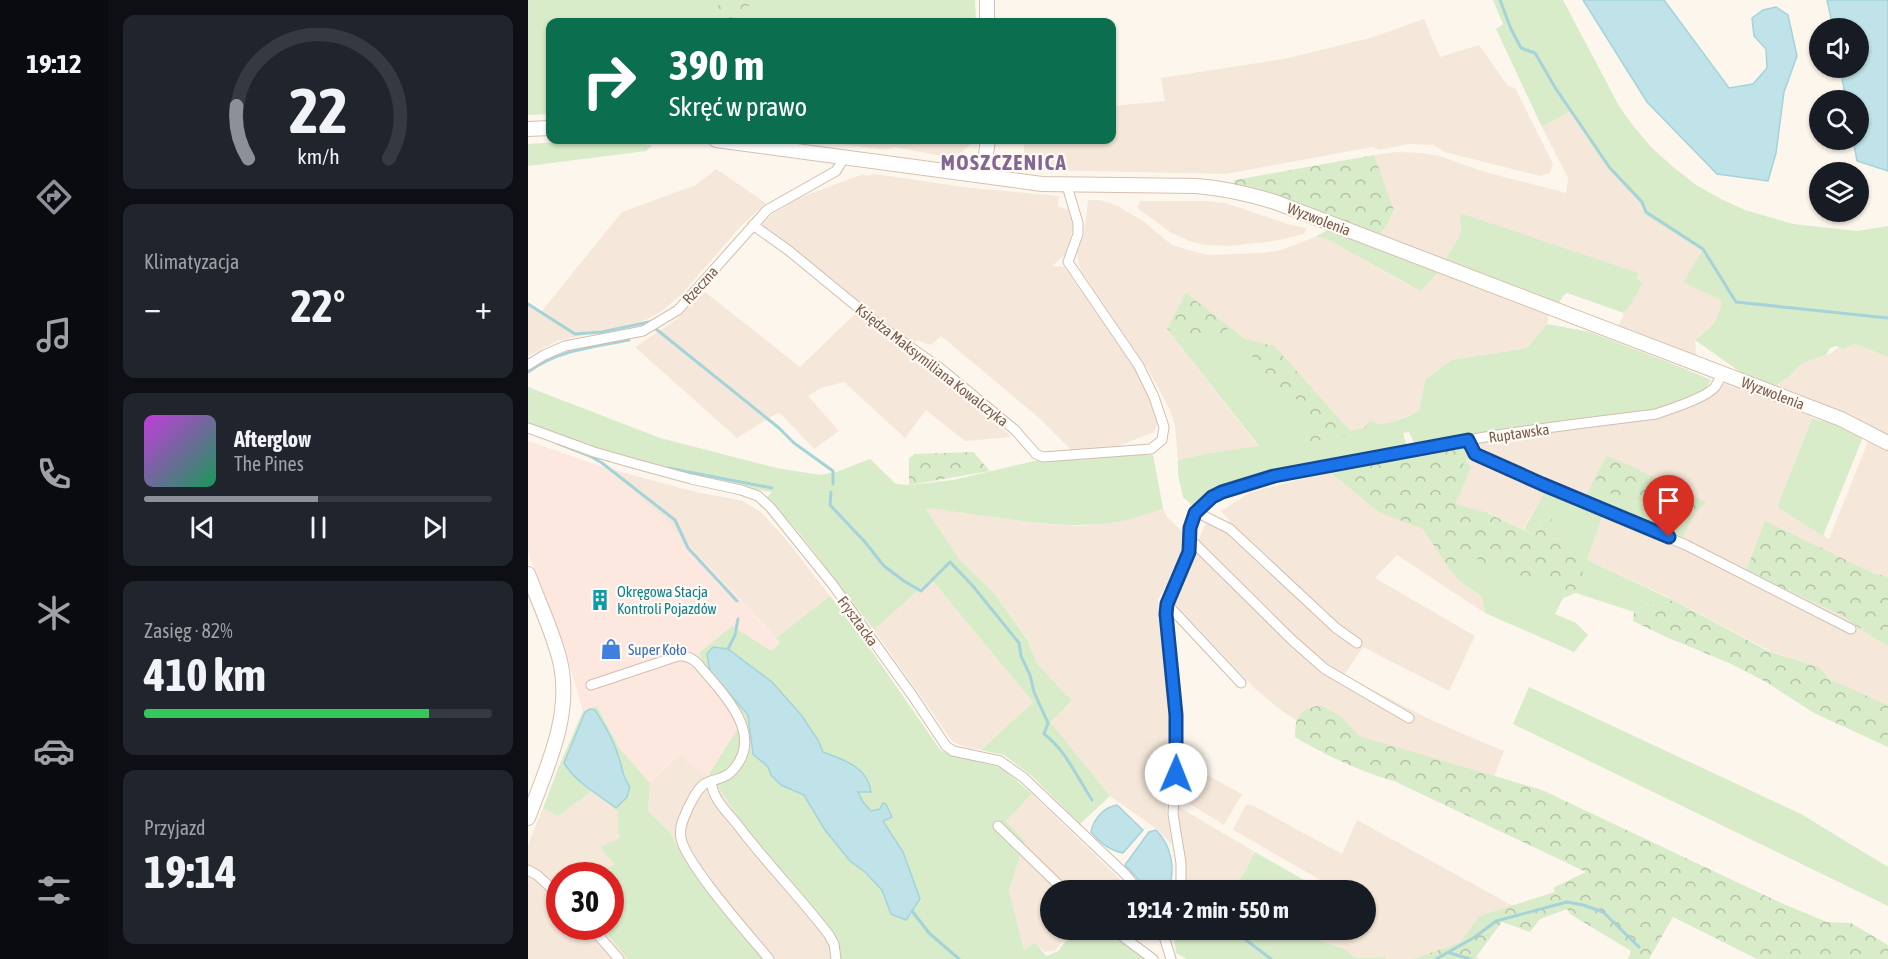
<!DOCTYPE html>
<html lang="pl">
<head>
<meta charset="utf-8">
<style>
  :root { --surface:#171b24; --page:#20242c; --text:#f1f3f6; --muted:#9ea1a6; --line:#363941; --accent:#8c9099 }
  body { margin:0; font-family:"Asap Condensed",sans-serif; background:var(--page); color:var(--text); height:100vh; display:flex; flex-direction:column; font-size:22px; white-space:nowrap }
  * { box-sizing:border-box; margin:0 }
  p { font-size:20px; color:var(--muted) }
  .icon { flex:none; width:33px; height:33px; fill:none; stroke:currentColor; stroke-width:2; stroke-linecap:round; stroke-linejoin:round }
  .map { position:relative; flex:1; overflow:hidden }
  .panel { display:flex; flex-direction:column; gap:15px; padding:15px; background:#0d0f14; width:420px }
  .panel>* { flex:none }
  .top-card { position:absolute; left:18px; top:18px; width:570px; height:126px; border-radius:12px; box-shadow:0 2px 4px #0004; background:#0b6e4f; color:#fff; overflow:hidden }
  .buttons { position:absolute; left:1281px; top:18px; display:grid; gap:12px }
  .buttons a { display:grid; place-items:center; width:60px; height:60px; border-radius:50%; background:var(--surface); box-shadow:0 2px 4px #0004; font-size:30px }
  .speed { position:absolute; left:18px; top:862px; display:flex; gap:12px; font-size:30px; font-weight:700; text-align:center }
  .speed>* { display:grid; place-content:center; width:78px; height:78px; border-radius:50%; background:var(--surface); box-shadow:0 2px 4px #0004; line-height:1 }
  .speed .limit { border:9px solid #d22; background:#fff; color:#111 }
  .pin { position:absolute; display:grid; place-items:center; width:51px; height:51px; color:#fff; margin:-62px -26px; border-radius:50% 50% 50% 0; rotate:-45deg; box-shadow:0 0 6px #0007 }
  .pin .icon { rotate:45deg }
  .me { position:absolute; width:66px; margin:-33px; rotate:1deg; stroke-linejoin:round; filter:drop-shadow(0 0 4px #0008) }
  .turn { display:flex; align-items:center; gap:21px; height:126px; padding:0 24px; font-size:27px }
  .turn .icon { width:78px; height:78px; stroke-width:2.5 }
  .turn b { display:block; font-size:42px; line-height:51px }
  .big { font-size:45px; font-weight:700; line-height:1.1 }
  .panel .card { flex:1; display:flex; flex-direction:column; justify-content:center; gap:9px; min-width:0; padding:0 21px; border-radius:12px; background:var(--page) }
  .panel .dial { align-items:center; gap:0 }
  .dial svg { height:156px; overflow:visible; fill:none; stroke:var(--line); stroke-width:7; stroke-linecap:round; text-anchor:middle }
  .dial text { fill:var(--text); stroke:none }
  .song { display:flex; align-items:center; gap:18px }
  .cover { width:72px; height:72px; border-radius:9px; background:linear-gradient(135deg,hsl(290 70% 55%),hsl(150 70% 35%)) }
  .played { height:6px; border-radius:3px; background:linear-gradient(90deg,var(--accent) 50%,var(--line) 50%) }
  .keys { display:flex; justify-content:space-around; direction:ltr }
  .heat { display:flex; justify-content:space-between; align-items:center; font-size:33px; direction:ltr }
  .charge { height:9px; border-radius:4px; background:linear-gradient(90deg,#34c759 82%,var(--line) 0) }
  .trip { position:absolute; left:512px; top:880px; width:336px; height:60px; border-radius:30px; background:var(--surface); box-shadow:0 2px 4px #0004; font-weight:700; line-height:60px; text-align:center }
  main { display:flex; flex:1; min-height:0 }
  .tab-bar { display:flex; flex-direction:column; width:108px; justify-content:space-around; align-items:center; background:#090b0e; color:var(--muted) }
  .tab-bar .icon { width:42px; height:42px }
  .tab-bar .selected { color:var(--accent) }
  .tab-bar b { font-size:27px; color:var(--text) }
  .map>svg:first-child { display:block }
  .residential { fill:#f5e8da }
  .commercial { fill:#fde8e0 }
  .green { fill:#d8ecc9 }
  .forest { fill:url(#forest-crowns) }
  .water { fill:#bfe3e8; stroke:#a5d3da; stroke-width:1.5 }
  .lines { fill:none; stroke-linecap:round; stroke-linejoin:round }
  .stream { stroke:#a5d3da; stroke-width:3 }
  .street-casing { stroke:#d1beb0; stroke-width:11 }
  .secondary-casing { stroke:#d6c0b0; stroke-width:16 }
  .street { stroke:#fff; stroke-width:9 }
  .secondary { stroke:#fff; stroke-width:14 }
  .route-casing { stroke:#114b97; stroke-width:15 }
  .route { stroke:#1a73e8; stroke-width:10 }
  .labels { text-anchor:middle; dominant-baseline:central; stroke-width:4.5; stroke-linejoin:round; paint-order:stroke }
  .street-label { font-size:15px; fill:#7a5c4d; stroke:#fffaf3 }
  .culture-label { font-size:15px; fill:#0d838f; stroke:#fffaf3; text-anchor:start }
  .shop-label { font-size:15px; fill:#366cbe; stroke:#fffaf3; text-anchor:start }
  .district-label { font-size:21px; font-weight:bold; letter-spacing:1.5px; fill:#846695; stroke:#fffaf3 }
</style>
</head>
<body>
<main>
<nav class="tab-bar">
<b>19:12</b>
<svg class="icon selected" aria-label="directions" viewBox="0 0 24 24"><path d="M12 3l9 9-9 9-9-9zM9 14v-3h6M13 9l2 2-2 2"/></svg>
<svg class="icon" aria-label="music" viewBox="0 0 24 24"><path d="M9 18V5l10-2v13"/><circle cx="6" cy="18" r="3"/><circle cx="16" cy="16" r="3"/></svg>
<svg class="icon" aria-label="phone" viewBox="0 0 24 24"><path d="M5 4h4l2 5-3 2q2 4 5 5l2-3 5 2v4C11 20 4 13 5 4z"/></svg>
<svg class="icon" aria-label="climate" viewBox="0 0 24 24"><path d="M12 3v18M4 7l16 10M4 17L20 7"/></svg>
<svg class="icon" aria-label="car" viewBox="0 0 24 24"><path d="M5 17H2v-5l4-1 3-4h7l3 4 3 1v5h-3M9 17h6M6 11h13"/><circle cx="7" cy="17" r="2"/><circle cx="17" cy="17" r="2"/></svg>
<svg class="icon" aria-label="filters" viewBox="0 0 24 24"><path d="M4 7h16M4 17h16"/><circle cx="9" cy="7" r="2"/><circle cx="15" cy="17" r="2"/></svg>
</nav>
<section class="panel">
<div class="card dial"><svg viewBox="0 0 100 80">
<path d="M14 69A42 42 0 1 1 86 69"/>
<path d="M14 69A42 42 0 0 1 8 42" stroke="#8c9099"/>
<text x="50" y="56" font-size="32" font-weight="700">22</text>
<text x="50" y="72" font-size="11">km/h</text>
</svg></div>
<div class="card"><p>Klimatyzacja</p>
<div class="heat"><a>−</a><b class="big">22°</b><a>+</a></div>
</div>
<div class="card">
<div class="song"><i class="cover"></i><div><b>Afterglow</b><p>The Pines</p></div></div>
<div class="played"></div>
<div class="keys"><svg class="icon" aria-label="previous" viewBox="0 0 24 24"><path d="M18 5L8 12l10 7zM5 5v14"/></svg><svg class="icon" aria-label="pause" viewBox="0 0 24 24"><path d="M8 5v14M16 5v14"/></svg><svg class="icon" aria-label="next" viewBox="0 0 24 24"><path d="M6 5l10 7-10 7zM19 5v14"/></svg></div>
</div>
<div class="card"><p>Zasięg · 82%</p><b class="big">410 km</b><div class="charge"></div></div>
<div class="card"><p>Przyjazd</p><b class="big">19:14</b></div>
</section>
<div class="map">
<svg width="1360" height="959" viewBox="0 0 1360 959">
  <defs>
    <pattern id="forest-crowns" width="20" height="18" patternUnits="userSpaceOnUse" patternTransform="scale(1.5)"><rect width="20" height="18" fill="#d8ecc9"/><path d="M2 6a3 3 0 1 1 6 0M12 15a3 3 0 1 1 6 0" fill="none" stroke="#b4c2a5"/></pattern>
  </defs>
  <rect width="100%" height="100%" fill="#fdf6ec"/>
  <g class="residential">
    <path d="M896,19L912,57L951,45L980,86L987,88L1025,164L1022,173L1012,176L917,152L905,145L880,144L852,150L844,147L698,174L509,170L496,156V140H584V106L637,101L633,78L756,59L842,38Z"/>
    <path d="M1042,111L1076,164L1160,242L1174,251L1193,300L1192,314L1181,328L1167,340L1168,355L1129,344L1106,331L1090,327L1096,313L1105,301L1114,281L1108,278L1110,273L932,213L933,233L916,262L849,237L866,210L846,155L868,152L894,153L911,156L957,172L1038,193L1040,178L1014,127Z"/>
    <path d="M286,140H447L434,152L419,157L366,147L358,150Z"/>
    <path d="M188,169L238,203L213,226L154,294L134,311L120,319L102,325L29,341L0,356V304L13,312L94,212L168,185Z"/>
    <path d="M335,174L338,176L347,174L443,188L531,196L530,206L540,210L546,227L537,255L524,266L536,267L610,374L622,396L630,422L626,432L580,450L544,451L510,417L413,336L403,345L389,340L383,345L235,227V223L245,214L271,198Z"/>
    <path d="M560,200H572L588,205L615,221L644,245L679,255L734,253L750,251L787,237L797,238L891,291L911,272L1021,314L1019,324L999,348L923,360L897,380L891,411L859,424L846,423L836,428L822,431L746,347L717,339L658,294L639,329L731,447L682,453L650,460L647,426L642,410L620,369L552,269L549,254L556,234Z"/>
    <path d="M613,201H677L697,203L763,225L779,228L776,234L746,241L701,246L677,245L661,241L642,232L609,208Z"/>
    <path d="M177,292L272,367L328,313L461,414L483,437L437,441L398,410L377,438L316,382L293,388L280,396L311,431L286,449L251,412L209,438L107,347L149,319Z"/>
    <path d="M1327,344L1360,357V438L1239,391L1261,377L1273,364L1304,353L1308,349Z"/>
    <path d="M1195,383L1284,417L1249,507L1301,539L1341,439L1360,449V577L1345,573L1315,616L1338,633L1360,646V705L1300,679L1291,667L1244,652L1138,596L1059,560L1075,515L1016,493L995,529L960,513L927,504L943,468L937,460L945,443L1124,419L1150,411L1190,392Z"/>
    <path d="M78,468L168,492L215,501L233,512L260,542L302,596L248,638L135,518Z"/>
    <path d="M802,472L851,512L895,529L930,580L954,597L957,613L869,555L847,578L947,636L921,691L835,647L816,675L903,720L976,751L966,777L907,761L793,736L754,711L726,688L646,603L665,560L669,543L680,518L696,526L702,521L693,511L723,492Z"/>
    <path d="M396,507L515,524L555,526L607,518L635,508L639,517L657,534L658,540L650,565L643,580L630,599L641,695V771L637,801L644,845L630,830L582,796L521,722L544,702L510,665L499,638L465,592L432,560Z"/>
    <path d="M403,579L505,702L453,750L436,747L424,741L346,630Z"/>
    <path d="M152,754L162,765L181,774L229,844L307,936L312,950V959H237L148,844L143,834L120,811L122,783Z"/>
    <path d="M652,760L714,794L696,825L651,797Z"/>
    <path d="M64,791L90,811V833L92,838L74,850L88,865L70,873L71,876H32V927H73L100,959H0V845L15,808L30,816Z"/>
    <path d="M504,794L604,891H522V930H552L547,935L534,942L527,950L517,952L507,942L496,952L481,890L497,841L478,821Z"/>
    <path d="M718,804L726,806L814,854L829,820L985,906L951,916L931,943L886,959H860L857,957L827,958L817,949L781,937L785,930H837V891H807L808,889L705,830Z"/>
    <path d="M649,806L727,852L706,891H663L657,888L656,869L649,820Z"/>
  </g>
  <path class="commercial" d="M0,441L78,468L135,518L252,643L243,651L206,702L217,717L181,774L162,765L151,754L122,783L92,749L70,707L55,711L37,650L0,553Z"/>
  <g class="green">
    <path d="M0,0H447L448,22H22V114L0,115Z"/>
    <path d="M965,0H1035L1091,106L1103,123L1123,147L1144,166L1168,185L1193,199L1217,210L1265,224L1329,231L1360,226V357L1327,344L1315,349L1308,346L1302,348L1298,355L1273,364L1261,377L1239,391L1167,340C1183,327 1192,321 1193,300L1155,282L1174,251L1115,213L1117,208L1076,164L1042,111L1014,127L968,29L975,24Z"/>
    <path d="M62,140L124,145L118,151L0,166V144Z"/>
    <path d="M932,213L1111,273L1108,278L1115,282L1105,301L1096,313L1039,293L1035,296L1030,305L916,262L933,233Z"/>
    <path d="M800,230L911,272L892,291L797,238L787,237Z"/>
    <path d="M658,293L717,339L746,346L822,431L836,428L842,421C857,429 877,417 891,411L897,380L923,360L999,348L1019,324L1062,332L1155,368L1183,380L1178,389L1128,410L888,447L881,432L875,433L879,447L712,482L687,491L666,507L655,497L650,475V460L682,453L731,446L639,329Z"/>
    <path d="M0,387L132,438L249,468L292,475L308,472L342,459L368,484L381,485L425,480L515,459L587,455H625L635,508C571,536 510,523 443,514C428,512 412,509 397,508L432,560L465,592L499,639L510,665L544,701L522,722L582,796L552,824L505,777L476,755L453,750L505,702L403,579L346,630L271,533L239,497L244,492C161,480 80,453 0,424Z"/>
    <path d="M1284,418L1311,426L1335,437L1295,536L1249,507Z"/>
    <path d="M930,449L943,468L927,504L960,513V565L1059,560L1038,538L1017,539L1013,522L1007,535L996,529L1016,493L1075,515L1059,560L1147,601H1124L1106,612L1048,593L1035,598L1027,614L1048,623L1060,635L1046,652L957,613L954,597L930,580L895,529L851,512L802,472Z"/>
    <path d="M1105,467L1123,476L1150,513L1166,514L1154,539L1058,497L1068,475L1069,487C1090,496 1112,501 1132,513L1136,509Z"/>
    <path d="M302,596L327,627L413,751L474,768L504,794L478,821L497,841L481,890L496,951L507,942L518,956L531,951C536,939 543,939 552,930H577L618,959H312V950L307,936L229,844L181,774L217,717L178,668L171,653L204,626L243,651L252,643L248,638Z"/>
    <path d="M1001,687L1273,814L1360,867V906L985,724Z"/>
    <path d="M69,706L92,749L122,783L120,811L143,834L148,844L237,959H100L73,927H82L83,912L89,904L83,894L82,876H71L69,873L87,865L74,850V846L92,838L90,833V811L64,791L30,816L15,808L31,766L55,711Z"/>
    <path d="M727,852L795,891H706Z"/>
    <path d="M645,930H785L781,937L817,949L827,958L857,957L859,959H659L648,953Z"/>
  </g>
  <g class="forest">
    <path d="M196,0H233L216,8L206,22H174Z"/>
    <path d="M846,155L866,210L857,228L849,237L706,185V182L707,180Z"/>
    <path d="M658,293L701,327L687,341L653,337L639,329Z"/>
    <path d="M731,343L746,346L822,431L836,428L842,421L850,424L849,431L775,443L768,438L793,427L771,401L741,381L730,367L724,356Z"/>
    <path d="M938,444L944,455C936,460 933,466 934,475L939,478L927,504L957,512L1007,535L1018,512L1030,501L1017,539L1038,538L1059,560L1048,593L960,565L945,556L936,557L929,573H924L895,529L851,512L802,472Z"/>
    <path d="M445,452L462,471L381,485V458L387,454Z"/>
    <path d="M1079,456L1105,467L1136,510L1132,513L1116,503L1077,492L1069,488L1068,475Z"/>
    <path d="M1123,476L1178,502L1166,514L1150,513Z"/>
    <path d="M1237,521L1345,573L1360,577V646L1338,633L1315,616L1218,571Z"/>
    <path d="M1124,601H1147L1240,651L1291,667L1301,679L1360,705V747L1286,713L1238,682L1201,663L1138,637L1105,621L1106,612Z"/>
    <path d="M792,705L813,716L831,736L1014,790L1253,903L1299,922L1323,923L1360,945V959H1229L1145,917L1121,959H1100L1103,951L1042,914L1039,909L1012,919L1002,932L974,922L948,957L951,959H885L931,943L951,916L1027,892L1025,888L1058,872L866,781C835,773 795,754 767,737C768,714 770,711 792,705Z"/>
  </g>
  <g class="water">
    <path d="M1055,0H1136L1201,88L1225,84L1239,68L1238,49L1226,36L1224,18L1235,10L1248,7L1260,15L1269,56L1256,92L1248,153L1240,181L1189,174L1119,102Z"/>
    <path d="M1299,0H1360V171L1329,161L1325,140H1330V100H1318L1312,68H1330V28H1305Z"/>
    <path d="M185,647L200,649L244,682L274,716L290,740L295,752C316,760 340,767 343,792H330L335,802L343,811L352,809L355,803L358,804L364,817L355,821L375,852L392,899L378,920L363,914L354,890L337,872L322,861L297,830L276,795L253,785L243,775L240,767L225,754L220,715L182,671L179,654Z"/>
    <path d="M62,709L67,710C77,725 87,743 92,761C95,771 95,778 102,787L99,797L88,808C71,795 47,782 36,763L57,712Z"/>
    <path d="M589,805L615,830L595,853C580,850 572,842 563,832C566,818 576,807 589,805Z"/>
    <path d="M628,830C644,846 648,870 640,891H621L597,865L621,832Z"/>
  </g>
  <g class="lines">
    <g class="stream">
      <path d="M972,0L983,29L993,48L1007,53L1028,89L1082,168L1114,202L1118,212L1175,249L1208,302L1360,318"/>
      <path d="M0,304L47,334L74,332L121,322"/>
      <path d="M128,329L251,428L266,443L305,471V484"/>
      <path d="M0,372C30,350 65,347 101,340"/>
      <path d="M29,443L62,456L74,463L147,520L160,548L209,601"/>
      <path d="M140,468L244,488"/>
      <path d="M303,492L302,505L337,542L356,566L376,581L393,591L422,562L444,585L491,643L493,656L502,675L506,692L520,723L516,734C537,749 550,779 564,800"/>
      <path d="M200,649L207,635L210,619"/>
      <path d="M384,911L401,933L431,959"/>
      <path d="M705,930L743,959"/>
      <path d="M922,953L942,959"/>
      <path d="M908,959L947,937L968,921L1039,902L1055,905L1075,912L1111,947"/>
    </g>
    <defs>
      <g id="street">
        <path d="M225,225L260,250L355,328L412,368L487,430L508,454L515,457L623,449L634,440L636,427L626,397L611,366L540,262L550,234V223L539,186"/>
        <path d="M0,365L16,355L37,346L115,331L150,310L239,210L308,171L316,158"/>
        <path d="M0,428L66,452L108,464L163,479L213,490L230,496L242,507L305,585L384,695L418,746L425,751L472,761L496,778L598,875L611,891"/>
        <path d="M940,440L947,454L1013,484L1158,545L1323,629"/>
        <path d="M668,512L702,529L808,628L829,643"/>
        <path d="M662,539L764,640L797,669L881,718"/>
        <path d="M639,604L713,683"/>
        <path d="M63,685L150,656C159,655 165,659 170,664C193,692 240,735 203,772C196,779 186,779 178,783C169,788 164,801 159,810"/>
        <path d="M183,781C185,801 201,813 212,828C240,865 273,898 301,935L306,944L308,959"/>
        <path d="M159,811C155,819 151,828 153,838C157,863 222,936 241,959"/>
        <path d="M470,826L537,891"/>
        <path d="M0,870L9,875L32,896"/>
        <path d="M649,891L653,882V863L645,814L648,754V715L638,613C640,592 655,575 660,554C665,534 658,520 676,504C705,478 796,466 836,459C870,453 905,446 939,440C1002,429 1065,422 1128,414C1142,409 1178,398 1187,387C1190,383 1192,378 1193,373"/>
        <path d="M63,927L91,959"/>
        <path d="M586,930L625,959"/>
        <path d="M634,930L643,959"/>
      </g>
      <g id="secondary">
        <path d="M459,0V22"/>
        <path d="M0,129L22,128"/>
        <path d="M188,140L514,184L668,186C695,188 721,194 747,202L1313,419L1360,443"/>
        <path d="M455,176L460,140"/>
        <path d="M0,574C11,603 25,632 32,661C45,715 18,769 0,818"/>
      </g>
    </defs>
    <use href="#street" class="street-casing"/>
    <use href="#secondary" class="secondary-casing"/>
    <use href="#street" class="street"/>
    <use href="#secondary" class="secondary"/>
  </g>
  <g class="lines">
    <defs>
      <path id="route" d="M648,774V715L638,614L639,604L661,552L662,528L667,513L684,497L694,492L746,476L940,440L947,454L1014,484L1141,537"/>
    </defs>
    <use href="#route" class="route-casing"/>
    <use href="#route" class="route"/>
  </g>
  <defs>
    <symbol id="building-bare" viewBox="-9 -9 18 18"><path d="M-4-6H4V6H1V3H-1V6H-4ZM-2.5-4.3h1.7v1.8h-1.7ZM.8-4.3h1.7v1.8H.8ZM-2.5-1h1.7V.8h-1.7ZM.8-1h1.7V.8H.8Z" fill="#0f9aa8" stroke="#fffaf3" stroke-width="2.5" paint-order="stroke"/></symbol>
    <symbol id="shop-bare" viewBox="-9 -9 18 18"><path d="M-5-2.5h2.3a2.7 3.5 0 0 1 5.4 0H5L5.5 6h-11ZM-1.5-2.5h3a1.5 2.3 0 0 0-3 0Z" fill="#3f7fe0" stroke="#fffaf3" stroke-width="2.5" paint-order="stroke"/></symbol>
  </defs>
  <g fill-rule="evenodd">
    <use href="#building-bare" x="57" y="585" width="30" height="30"/>
    <use href="#shop-bare" x="68" y="634" width="30" height="30"/>
  </g>
  <g class="labels">
    <g class="street-label">
      <text transform="translate(791 219) rotate(21)">Wyzwolenia</text>
      <text transform="translate(172 285) rotate(-48)">Rzeczna</text>
      <text transform="translate(404 365) rotate(38)">Księdza Maksymiliana Kowalczyka</text>
      <text transform="translate(1245 393) rotate(21)">Wyzwolenia</text>
      <text transform="translate(991 433) rotate(-8)">Ruptawska</text>
      <text transform="translate(330 621) rotate(54)">Frysztacka</text>
    </g>
    <g class="culture-label">
      <text x="89" y="591">Okręgowa Stacja<tspan x="89" dy="17">Kontroli Pojazdów</tspan></text>
    </g>
    <g class="shop-label">
      <text x="100" y="649">Super Koło</text>
    </g>
    <g class="district-label">
      <text x="476" y="162">MOSZCZENICA</text>
    </g>
  </g>
</svg>
<div class="buttons">
<a><svg class="icon" aria-label="sound" viewBox="0 0 24 24"><path d="M4 9h4l5-4v14l-5-4H4zM17 9q2 3 0 6"/></svg></a>
<a><svg class="icon" aria-label="search" viewBox="0 0 24 24"><circle cx="10" cy="10" r="6"/><path d="M15 15l6 6"/></svg></a>
<a><svg class="icon" aria-label="layers" viewBox="0 0 24 24"><path d="M12 4l9 5-9 5-9-5zM3 14l9 5 9-5"/></svg></a>
</div>
<div class="speed"><div class="limit">30</div></div>
<div class="pin" style="left:1141px;top:537px;background:#d93025"><svg class="icon" aria-label="arrive" viewBox="0 0 24 24"><path d="M6 21V4h12l-3 4 3 4H6"/></svg></div>
<svg class="me" style="left:648px;top:774px" viewBox="-20 -20 40 40"><circle r="19" fill="#fff"/><path d="M0-13L10 11 0 6-10 11z" fill="#1a73e8"/></svg>
<div class="trip">19:14 · 2 min · 550 m</div>
<div class="top-card">
<div class="turn"><svg class="icon" aria-label="right" viewBox="0 0 24 24"><path d="M7 20v-9h11M14 6l5 5-5 5"/></svg><div><b>390 m</b>Skręć w prawo</div></div>
</div>
</div>
</main>
</body>
</html>
